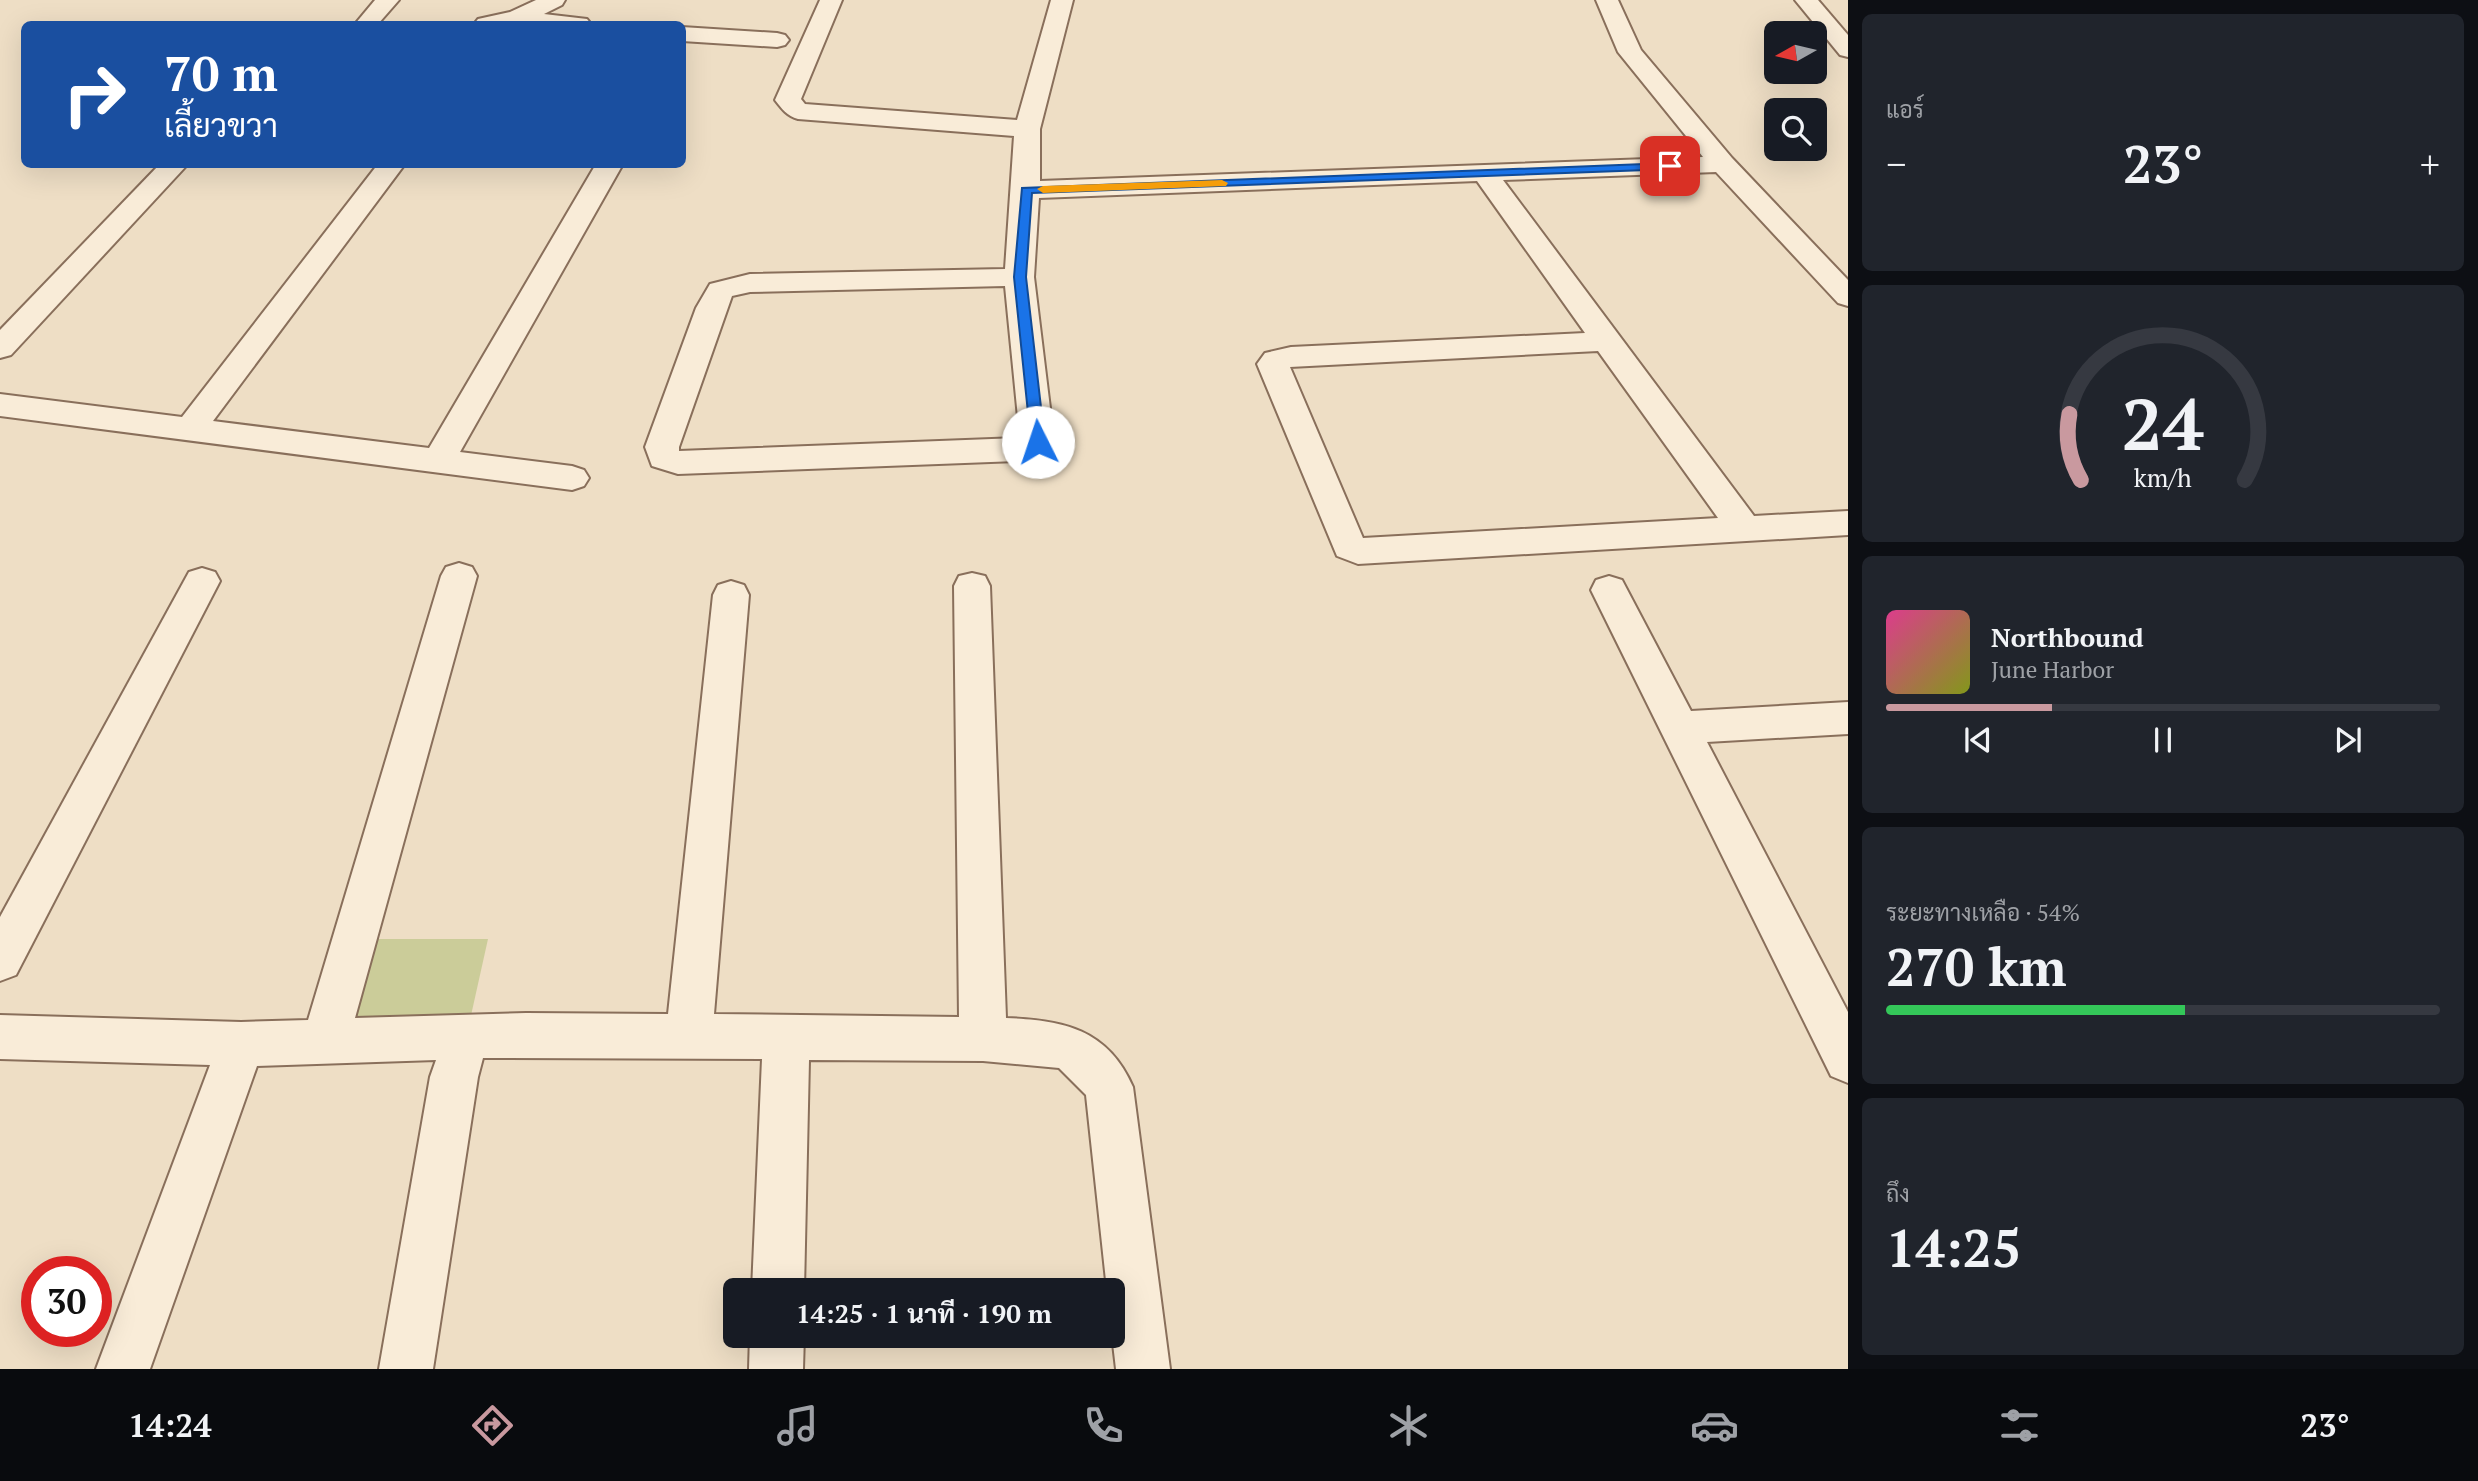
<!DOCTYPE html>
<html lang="th">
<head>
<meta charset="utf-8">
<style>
  :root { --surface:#171b24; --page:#20242c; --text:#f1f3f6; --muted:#9ea1a6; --line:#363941; --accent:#c9999f }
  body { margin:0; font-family:"PT Serif",Sarabun,serif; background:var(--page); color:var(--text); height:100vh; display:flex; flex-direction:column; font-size:26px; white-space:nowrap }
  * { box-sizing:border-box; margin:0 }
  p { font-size:23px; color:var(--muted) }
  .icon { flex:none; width:38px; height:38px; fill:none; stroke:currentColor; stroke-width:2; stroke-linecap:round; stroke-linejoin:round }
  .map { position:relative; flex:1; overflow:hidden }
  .drawer { display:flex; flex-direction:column; gap:14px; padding:14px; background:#0d0f14; width:630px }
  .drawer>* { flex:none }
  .banner { position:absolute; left:21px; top:21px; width:665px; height:147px; border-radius:10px; box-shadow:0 7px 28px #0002; background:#1a4fa0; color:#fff; overflow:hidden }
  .needle { width:46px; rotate:262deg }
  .controls { position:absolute; left:1764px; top:21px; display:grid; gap:14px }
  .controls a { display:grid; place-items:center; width:63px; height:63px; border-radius:10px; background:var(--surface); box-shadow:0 7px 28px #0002; font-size:35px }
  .speed { position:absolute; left:21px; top:1256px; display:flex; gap:14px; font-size:35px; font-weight:700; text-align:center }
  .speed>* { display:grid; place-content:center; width:91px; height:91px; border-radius:50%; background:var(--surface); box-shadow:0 7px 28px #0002; line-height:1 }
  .speed .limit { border:10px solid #d22; background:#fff; color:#111 }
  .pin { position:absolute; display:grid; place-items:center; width:60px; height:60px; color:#fff; margin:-30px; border-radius:14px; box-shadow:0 4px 10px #0006 }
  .me { position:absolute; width:77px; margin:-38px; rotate:356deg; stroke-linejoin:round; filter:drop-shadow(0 0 5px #0008) }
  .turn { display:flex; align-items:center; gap:24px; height:147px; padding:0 28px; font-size:32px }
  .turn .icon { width:91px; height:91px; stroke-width:2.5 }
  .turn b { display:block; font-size:49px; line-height:60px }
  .big { font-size:52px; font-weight:700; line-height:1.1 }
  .drawer .card { flex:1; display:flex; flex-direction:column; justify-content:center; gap:10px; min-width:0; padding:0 24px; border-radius:10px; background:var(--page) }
  .drawer .dial { align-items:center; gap:0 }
  .dial svg { height:182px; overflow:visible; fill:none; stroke:var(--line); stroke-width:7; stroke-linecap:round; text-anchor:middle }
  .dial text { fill:var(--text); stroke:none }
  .song { display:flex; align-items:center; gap:21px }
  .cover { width:84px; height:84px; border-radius:10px; background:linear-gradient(135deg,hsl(330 70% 55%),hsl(70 70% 35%)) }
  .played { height:7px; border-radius:4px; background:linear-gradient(90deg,var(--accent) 30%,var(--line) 30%) }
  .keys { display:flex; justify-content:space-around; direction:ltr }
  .heat { display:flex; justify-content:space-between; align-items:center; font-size:38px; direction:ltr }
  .charge { height:10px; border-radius:5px; background:linear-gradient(90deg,#34c759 54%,var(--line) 0) }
  .trip { position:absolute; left:723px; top:1278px; width:402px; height:70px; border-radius:10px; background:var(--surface); box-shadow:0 7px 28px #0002; font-weight:700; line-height:70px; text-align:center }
  .tab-bar { display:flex; height:112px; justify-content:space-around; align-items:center; background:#090b0e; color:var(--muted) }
  .tab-bar .icon { width:49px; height:49px }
  .tab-bar .active { color:var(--accent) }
  .tab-bar b { font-size:32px; color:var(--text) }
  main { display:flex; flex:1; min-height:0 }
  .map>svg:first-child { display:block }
  .green { fill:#cbcc99 }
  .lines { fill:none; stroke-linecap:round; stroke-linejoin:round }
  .minor-casing { stroke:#896f5b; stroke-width:4 }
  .minor { fill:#f9ecd8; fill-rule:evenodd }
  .route { fill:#1a73e8; stroke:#114b97; stroke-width:2 }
  .slow { fill:#f59e0b }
</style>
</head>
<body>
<main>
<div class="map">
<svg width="1848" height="1369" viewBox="0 0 1848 1369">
  <rect width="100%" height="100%" fill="#eedec5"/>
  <path class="green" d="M354,939H488L466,1038L325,1042Z"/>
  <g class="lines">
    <defs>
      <g id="minor">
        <path d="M375,0H399L378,24H355Z"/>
        <path d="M536,0H565L562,5L544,14L587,19L591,24H474L478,19L510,12Z"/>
        <path d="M820,0H842L801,99L805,104L1017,120L1051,0H1073L1040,129V181L1703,157L1618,52L1596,0H1618L1641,50L1732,158L1848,280V306L1838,303L1716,172L1503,180L1754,516L1848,511V535L1358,564L1337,556L1257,364L1265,353L1291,347L1585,333L1477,181L1039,198L1034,277L1054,441L1041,456L1017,461L678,474L652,466L645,447L696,308L710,284L750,274L1005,269L1014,136L798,119C787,116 782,109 775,100ZM1005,286L1020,438L679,451V447L732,296L750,292ZM1598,351L1718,518L1363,538L1290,367Z"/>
        <path d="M1795,0H1818L1848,35V57L1840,55Z"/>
        <path d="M682,27L777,33L785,35L789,40L785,45L777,47L682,41Z"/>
        <path d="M160,164H188L11,355L0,358V330Z"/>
        <path d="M378,164H405L213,421L429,448L596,164H623L460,452L572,466L584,470L589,478L584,486L572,490L0,416V394L182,417Z"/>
        <path d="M459,563L472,567L477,576L355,1018L526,1013L668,1014L713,595L718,585L731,581L744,585L749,595L714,1014L959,1017L954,586L959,576L972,573L985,576L990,586L1006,1018C1063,1020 1108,1029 1133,1087L1170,1369H1116L1112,1335L1113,1290H1107L1086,1095L1059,1068L983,1061L809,1060L804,1290H752L762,1059L483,1058L478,1077L433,1369H379L430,1077L436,1060L257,1066L150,1369H96L210,1065L0,1059V1015L241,1022L308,1020L441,576L446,567Z"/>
        <path d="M202,568L215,572L220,581L16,975L0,981V917L189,572Z"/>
        <path d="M1609,576L1622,580L1691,711L1848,702V734L1707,742L1848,1012V1083L1831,1076L1591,590L1596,580Z"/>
        <path d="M750,1335H804L803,1369H749Z"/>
      </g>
    </defs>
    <use href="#minor" class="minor-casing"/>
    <use href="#minor" class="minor"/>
  </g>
  <path class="route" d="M1670,163L1674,164V169L1032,193L1026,277L1045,442L1038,446L1031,442L1014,277L1022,188Z"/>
  <path class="slow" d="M1222,180L1228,183L1226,186L1043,193L1037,189L1043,186Z"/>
</svg>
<div class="controls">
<a><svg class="needle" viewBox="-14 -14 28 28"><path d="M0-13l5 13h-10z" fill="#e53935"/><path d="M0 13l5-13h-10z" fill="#9ea1a6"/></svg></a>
<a><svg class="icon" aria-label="search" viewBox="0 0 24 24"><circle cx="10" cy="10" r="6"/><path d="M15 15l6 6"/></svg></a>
</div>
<div class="speed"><div class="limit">30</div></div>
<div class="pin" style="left:1670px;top:166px;background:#d93025"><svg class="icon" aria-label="arrive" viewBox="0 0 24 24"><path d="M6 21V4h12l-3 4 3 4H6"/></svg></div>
<svg class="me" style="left:1038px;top:442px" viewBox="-20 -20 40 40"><circle r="19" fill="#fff"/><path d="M0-13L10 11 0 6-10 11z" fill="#1a73e8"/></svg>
<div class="trip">14:25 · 1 นาที · 190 m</div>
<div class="banner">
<div class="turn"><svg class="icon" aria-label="right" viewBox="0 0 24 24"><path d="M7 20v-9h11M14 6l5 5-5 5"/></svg><div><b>70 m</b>เลี้ยวขวา</div></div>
</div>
</div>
<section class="drawer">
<div class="card"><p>แอร์</p>
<div class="heat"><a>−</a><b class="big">23°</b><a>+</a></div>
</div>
<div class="card dial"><svg viewBox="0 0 100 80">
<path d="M14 69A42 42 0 1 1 86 69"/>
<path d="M14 69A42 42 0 0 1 9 40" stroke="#c9999f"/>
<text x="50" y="56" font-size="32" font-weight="700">24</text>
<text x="50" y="72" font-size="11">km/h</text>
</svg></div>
<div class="card">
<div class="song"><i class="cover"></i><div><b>Northbound</b><p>June Harbor</p></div></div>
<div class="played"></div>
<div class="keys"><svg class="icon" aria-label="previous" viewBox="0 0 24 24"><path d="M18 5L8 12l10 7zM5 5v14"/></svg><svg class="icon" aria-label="pause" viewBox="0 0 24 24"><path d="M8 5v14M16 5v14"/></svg><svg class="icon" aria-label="next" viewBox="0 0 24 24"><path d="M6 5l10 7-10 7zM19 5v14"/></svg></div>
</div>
<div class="card"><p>ระยะทางเหลือ · 54%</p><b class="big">270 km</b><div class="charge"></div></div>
<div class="card"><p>ถึง</p><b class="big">14:25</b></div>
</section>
</main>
<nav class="tab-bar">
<b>14:24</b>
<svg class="icon active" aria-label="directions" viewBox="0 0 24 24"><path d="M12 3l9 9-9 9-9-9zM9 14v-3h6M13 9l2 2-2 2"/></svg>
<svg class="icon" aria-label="music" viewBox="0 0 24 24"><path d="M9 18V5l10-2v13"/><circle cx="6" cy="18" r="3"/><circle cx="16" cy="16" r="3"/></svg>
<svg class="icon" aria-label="phone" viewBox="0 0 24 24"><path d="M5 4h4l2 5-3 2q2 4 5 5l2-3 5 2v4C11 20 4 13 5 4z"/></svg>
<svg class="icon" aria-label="climate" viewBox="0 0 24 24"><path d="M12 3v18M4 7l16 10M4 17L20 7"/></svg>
<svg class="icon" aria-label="car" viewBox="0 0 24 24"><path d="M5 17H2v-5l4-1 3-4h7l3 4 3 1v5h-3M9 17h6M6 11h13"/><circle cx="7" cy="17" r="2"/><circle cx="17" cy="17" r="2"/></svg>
<svg class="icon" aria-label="filters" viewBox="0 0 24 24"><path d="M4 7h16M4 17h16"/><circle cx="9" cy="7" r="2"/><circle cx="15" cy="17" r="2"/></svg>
<b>23°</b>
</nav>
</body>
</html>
